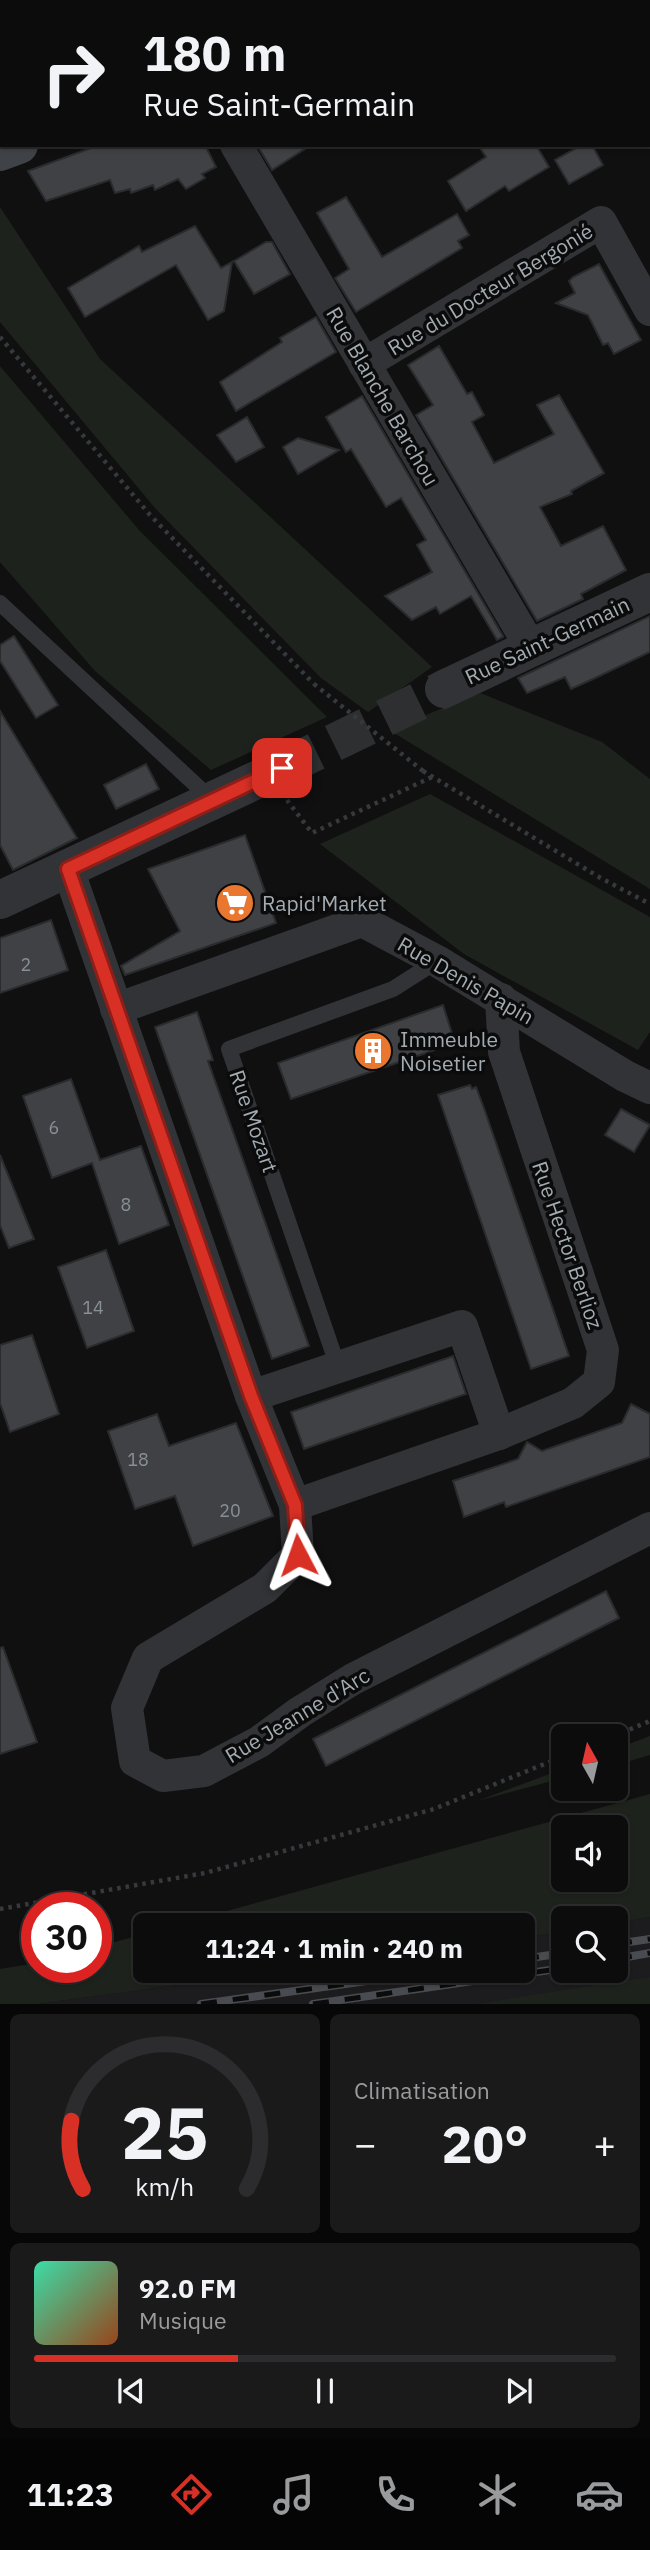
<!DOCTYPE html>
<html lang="fr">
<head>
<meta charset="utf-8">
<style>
  :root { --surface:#0c0c0d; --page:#1a1a1b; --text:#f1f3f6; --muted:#9a9b9d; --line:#2c2c2e; --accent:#d93025 }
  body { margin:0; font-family:"IBM Plex Sans",sans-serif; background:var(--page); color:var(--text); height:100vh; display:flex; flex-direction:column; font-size:26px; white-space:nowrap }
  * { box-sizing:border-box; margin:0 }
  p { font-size:23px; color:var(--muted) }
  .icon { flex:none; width:38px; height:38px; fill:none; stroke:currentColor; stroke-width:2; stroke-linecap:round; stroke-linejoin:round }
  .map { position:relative; height:2004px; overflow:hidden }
  .panel { display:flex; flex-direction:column; gap:10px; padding:10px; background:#070707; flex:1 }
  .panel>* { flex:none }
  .guide { position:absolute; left:0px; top:0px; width:651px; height:147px; box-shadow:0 2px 5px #0004,0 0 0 2px var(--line); background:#0c0c0d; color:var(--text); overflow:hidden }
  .needle { width:46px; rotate:352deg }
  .controls { position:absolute; left:551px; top:1724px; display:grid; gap:14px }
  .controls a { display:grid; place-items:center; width:77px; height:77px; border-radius:10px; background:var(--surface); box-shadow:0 2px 5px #0004,0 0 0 2px var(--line); font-size:35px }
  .speed { position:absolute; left:21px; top:1892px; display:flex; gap:14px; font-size:35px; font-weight:700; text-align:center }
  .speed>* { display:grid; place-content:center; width:91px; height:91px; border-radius:50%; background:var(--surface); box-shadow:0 2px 5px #0004,0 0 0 2px var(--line); line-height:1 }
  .speed .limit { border:10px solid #d22; background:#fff; color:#111 }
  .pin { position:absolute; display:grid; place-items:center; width:60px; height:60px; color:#fff; margin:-30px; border-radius:14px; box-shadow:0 4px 10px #0006 }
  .me { position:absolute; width:77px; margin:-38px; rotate:356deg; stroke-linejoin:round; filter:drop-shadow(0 0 5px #0008) }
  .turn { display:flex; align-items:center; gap:24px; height:147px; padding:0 28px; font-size:32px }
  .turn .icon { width:91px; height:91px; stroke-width:2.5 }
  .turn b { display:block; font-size:49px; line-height:60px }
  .big { font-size:52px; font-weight:800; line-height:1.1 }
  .panel .widget { flex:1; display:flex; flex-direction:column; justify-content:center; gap:10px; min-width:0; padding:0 24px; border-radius:10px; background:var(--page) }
  .panel .dial { align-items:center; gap:0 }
  .dial svg { height:182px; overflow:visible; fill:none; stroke:var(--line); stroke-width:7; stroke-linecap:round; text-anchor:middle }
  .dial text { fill:var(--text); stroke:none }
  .song { display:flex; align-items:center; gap:21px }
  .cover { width:84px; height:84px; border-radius:10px; background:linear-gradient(135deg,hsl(160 70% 55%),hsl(20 70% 35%)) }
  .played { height:7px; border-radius:4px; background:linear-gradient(90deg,var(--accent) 35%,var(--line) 35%) }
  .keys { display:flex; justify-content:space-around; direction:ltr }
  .heat { display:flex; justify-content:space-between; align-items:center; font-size:38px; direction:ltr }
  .panel .tiles { flex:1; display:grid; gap:10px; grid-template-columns:1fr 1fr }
  .widget:last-child { grid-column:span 2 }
  .trip { position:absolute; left:133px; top:1913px; width:402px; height:70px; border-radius:10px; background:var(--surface); box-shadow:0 2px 5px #0004,0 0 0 2px var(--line); font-weight:800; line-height:70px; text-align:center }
  .menu { display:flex; height:112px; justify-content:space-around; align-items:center; background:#050505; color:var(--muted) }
  .menu .icon { width:49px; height:49px }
  .menu .active { color:var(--accent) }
  .menu b { font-size:32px; color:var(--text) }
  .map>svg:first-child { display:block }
  .built { fill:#1c1c1e }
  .green { fill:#1d231c; fill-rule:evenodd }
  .building { fill:#3f4144; stroke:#2a2b2d; stroke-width:2 }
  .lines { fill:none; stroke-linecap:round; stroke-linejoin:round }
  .tertiary-tunnel { stroke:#2d2f31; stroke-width:38; stroke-dasharray:38 19; stroke-linecap:butt }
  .path { stroke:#373a3d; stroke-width:4.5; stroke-dasharray:3.5 5; stroke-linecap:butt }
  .service { stroke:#313336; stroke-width:16 }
  .minor { stroke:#313336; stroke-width:32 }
  .tertiary { stroke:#313336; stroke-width:38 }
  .secondary { stroke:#3f4246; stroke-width:38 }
  .rail-casing { stroke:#484b4f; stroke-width:8 }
  .rail { stroke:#0b0b0c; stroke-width:5; stroke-dasharray:16; stroke-linecap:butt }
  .path-bridge { stroke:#373a3d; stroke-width:4.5; stroke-dasharray:3.5 5; stroke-linecap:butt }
  .route-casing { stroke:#8d1f18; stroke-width:18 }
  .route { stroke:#d93025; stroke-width:12 }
  .labels { text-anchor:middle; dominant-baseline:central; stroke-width:7; stroke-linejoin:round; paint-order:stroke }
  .number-label { font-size:18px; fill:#889096 }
  .street-label { font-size:21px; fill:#a1abb1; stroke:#0b0b0c }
  .poi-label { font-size:21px; fill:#a1abb1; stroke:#0b0b0c; text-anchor:start }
</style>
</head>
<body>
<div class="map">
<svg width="650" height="2004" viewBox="0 0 650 2004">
  <rect width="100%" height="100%" fill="#101011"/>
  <path class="built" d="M650,1917V1977L603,1986L474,2004H37L282,1971L523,1970V1938L563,1932L564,1970H616V1923Z"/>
  <g class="green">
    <path d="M0,207L100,359L432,667L368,712L321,678L155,508L0,322Z"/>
    <path d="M0,366L139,530L327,717L211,770L95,671L0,562Z"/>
    <path d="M480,693L602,742L650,779V889L389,730Z"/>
    <path d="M430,794L650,917V1032L638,1050L464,954L320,844Z"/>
    <path d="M650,1736V1755L616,1765V1749Z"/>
    <path d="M563,1769V1778L477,1801Z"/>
    <path d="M650,1794V1917L616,1923V1918H564L563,1932L523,1938V1925H176ZM616,1827V1880H564V1827Z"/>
    <path d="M145,1934V1970L282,1971L37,2004H0V1969L37,1963V1967H96V1947Z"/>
    <path d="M650,1977V2004H474Z"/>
  </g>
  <g class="building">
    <path d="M99,145H205L216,167L202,174L205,178L186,189L178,179L155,190L153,185L131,193L130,189L115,193L110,180L46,201L28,171Z"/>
    <path d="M257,145H311L272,170Z"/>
    <path d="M478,145H536L549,167L509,191L505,186L466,211L448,181L486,157Z"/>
    <path d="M582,145H592L603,165L569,184L555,160Z"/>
    <path d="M346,197L382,257L457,214L469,235L458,241L462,248L356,312L335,278L349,269L317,213Z"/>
    <path d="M195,226L221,268L232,262L224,311L208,320L176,265L85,317L68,288L139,246L142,252Z"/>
    <path d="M266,242H272L290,274L254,294L234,261Z"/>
    <path d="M599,264L641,340L614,354L608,343L603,345L588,315L556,303L575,293L569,281L573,277Z"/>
    <path d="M316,317L336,352L236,411L220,382L282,342L280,338Z"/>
    <path d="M439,346L467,394L472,392L484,415L472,422L494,463L554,434L537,405L559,395L604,473L571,491L572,494L540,507L561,546L603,526L626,570L581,594L583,599L537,621L416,415L433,405L408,365Z"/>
    <path d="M362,396L503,636V637L497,640L471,596L440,614L436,607L412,620L385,596L432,572L417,545L426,540L401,498L386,507L351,449L346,452L326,417Z"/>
    <path d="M247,417L264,447L236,462L217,435Z"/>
    <path d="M298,438L339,450L298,474L283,447Z"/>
    <path d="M650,616V652L591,680L571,689L565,677L527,693L518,678Z"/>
    <path d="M14,636L58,705L36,718L0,661V645Z"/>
    <path d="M0,711L77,838L13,870L0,845Z"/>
    <path d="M146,764L159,789L116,809L104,785Z"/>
    <path d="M245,835L276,923L125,975L121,966L180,931L148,869Z"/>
    <path d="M51,920L68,970L0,993V938Z"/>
    <path d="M443,1005L455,1043L291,1099L278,1063Z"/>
    <path d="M197,1012L213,1060L208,1061L309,1346L272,1359L155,1027Z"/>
    <path d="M71,1079L100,1160L141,1146L169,1225L119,1244L92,1163L52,1178L23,1096Z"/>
    <path d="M470,1085L472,1089L476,1087L485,1111L569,1356L531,1369L438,1095Z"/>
    <path d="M621,1109L650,1125L634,1152L605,1135Z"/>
    <path d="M0,1155L34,1239L9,1248L0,1225Z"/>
    <path d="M106,1250L134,1331L87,1348L58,1267Z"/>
    <path d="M32,1335L59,1414L10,1432L0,1403V1345Z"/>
    <path d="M453,1356L466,1394L304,1449L291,1412Z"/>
    <path d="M631,1404L650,1414V1457L506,1507L504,1502L464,1517L453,1481L518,1459L527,1442L542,1451L622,1423Z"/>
    <path d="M157,1414L169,1446L236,1423L273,1516L193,1546L175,1496L135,1509L108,1431Z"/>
    <path d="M606,1591L619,1618L326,1766L313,1739Z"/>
    <path d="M3,1647L37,1742L0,1754V1648Z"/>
  </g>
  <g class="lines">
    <path class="tertiary-tunnel" d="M282,768L444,689"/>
    <g class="path">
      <path d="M0,337L150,515L314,684"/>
      <path d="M423,771L599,877L650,904"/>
      <path d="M287,800L312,833L432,777"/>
      <path d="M614,1736L650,1721"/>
      <path d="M0,1909L205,1873L434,1809L564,1756"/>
    </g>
    <g class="service">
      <path d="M0,603L211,799"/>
      <path d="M338,1367L229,1049L393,989L437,961"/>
    </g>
    <g class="minor">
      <path d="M236,145L530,646"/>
      <path d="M364,364L601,222L650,310"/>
      <path d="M68,869L251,1396L295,1505L298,1555L265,1588L148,1658L127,1708L135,1761L163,1776L204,1771L259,1742L300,1712L353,1679L650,1528"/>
      <path d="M116,1009L362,921L437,961L625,1076L650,1088"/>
      <path d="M251,1396L462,1326L499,1434"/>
      <path d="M295,1505L499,1434L573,1403L599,1382L603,1350L504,1052L501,999"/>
    </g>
    <g class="tertiary">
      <path d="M444,689L650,592"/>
      <path d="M0,900L282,768"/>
    </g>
    <g class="secondary">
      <path d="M322,2L324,0"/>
      <path d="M0,152L19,145"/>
    </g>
    <defs>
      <g id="rail">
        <path d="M616,1944L650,1939"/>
        <path d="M523,1959L564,1953"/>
        <path d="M616,1959L650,1953"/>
        <path d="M201,2004L446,1970"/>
        <path d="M313,2004L564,1968"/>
      </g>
    </defs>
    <use href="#rail" class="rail-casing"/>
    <use href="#rail" class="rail"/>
    <path class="path-bridge" d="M314,684L423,771"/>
  </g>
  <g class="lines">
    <defs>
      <path id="route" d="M282,768L68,869L251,1396L295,1505L298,1555"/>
    </defs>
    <use href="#route" class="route-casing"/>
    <use href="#route" class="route"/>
  </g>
  <defs>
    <symbol id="supermarket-disc" viewBox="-11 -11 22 22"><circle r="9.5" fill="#e9772f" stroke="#0b0b0c"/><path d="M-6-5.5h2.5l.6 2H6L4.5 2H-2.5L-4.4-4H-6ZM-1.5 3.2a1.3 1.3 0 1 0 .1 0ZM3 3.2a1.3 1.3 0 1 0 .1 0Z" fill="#fff"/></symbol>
    <symbol id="building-disc" viewBox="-11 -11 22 22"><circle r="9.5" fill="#e9772f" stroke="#0b0b0c"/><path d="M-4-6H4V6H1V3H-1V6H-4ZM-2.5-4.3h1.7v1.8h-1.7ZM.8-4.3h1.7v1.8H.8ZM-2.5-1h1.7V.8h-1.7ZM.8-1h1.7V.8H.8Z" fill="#fff"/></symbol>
  </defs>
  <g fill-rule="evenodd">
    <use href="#supermarket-disc" x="213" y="881" width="44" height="44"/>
    <use href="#building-disc" x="351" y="1029" width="44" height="44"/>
  </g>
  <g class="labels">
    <g class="number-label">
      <text x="26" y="964">2</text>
      <text x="54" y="1127">6</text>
      <text x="126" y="1204">8</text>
      <text x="93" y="1307">14</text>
      <text x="138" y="1459">18</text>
      <text x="230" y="1510">20</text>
    </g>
    <g class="street-label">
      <text transform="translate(490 289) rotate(-31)">Rue du Docteur Bergonié</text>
      <text transform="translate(383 396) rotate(60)">Rue Blanche Barchou</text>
      <text transform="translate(547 640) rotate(-25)">Rue Saint-Germain</text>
      <text transform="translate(466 980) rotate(30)">Rue Denis Papin</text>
      <text transform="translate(254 1121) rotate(71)">Rue Mozart</text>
      <text transform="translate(568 1245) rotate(71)">Rue Hector Berlioz</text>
      <text transform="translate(297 1715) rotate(-31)">Rue Jeanne d'Arc</text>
    </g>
    <g class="poi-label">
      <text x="262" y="903">Rapid'Market</text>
      <text x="400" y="1039">Immeuble<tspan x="400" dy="24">Noisetier</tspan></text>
    </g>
  </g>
</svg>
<div class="controls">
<a><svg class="needle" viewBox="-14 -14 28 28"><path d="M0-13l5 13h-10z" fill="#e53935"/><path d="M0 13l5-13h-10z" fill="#9a9b9d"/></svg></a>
<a><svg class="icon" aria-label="sound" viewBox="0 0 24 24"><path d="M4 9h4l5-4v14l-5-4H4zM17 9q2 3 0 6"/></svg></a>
<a><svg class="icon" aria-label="search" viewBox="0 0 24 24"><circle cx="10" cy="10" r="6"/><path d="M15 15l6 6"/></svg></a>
</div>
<div class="speed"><div class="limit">30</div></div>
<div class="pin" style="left:282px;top:768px;background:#d93025"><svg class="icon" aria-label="arrive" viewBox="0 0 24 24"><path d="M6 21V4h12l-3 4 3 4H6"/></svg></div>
<svg class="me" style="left:298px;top:1555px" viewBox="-20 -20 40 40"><path d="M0-17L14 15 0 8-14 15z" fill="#d93025" stroke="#fff" stroke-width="4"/></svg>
<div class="trip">11:24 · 1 min · 240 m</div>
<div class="guide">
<div class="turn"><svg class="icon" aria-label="right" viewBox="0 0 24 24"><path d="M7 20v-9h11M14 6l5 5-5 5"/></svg><div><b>180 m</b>Rue Saint-Germain</div></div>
</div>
</div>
<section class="panel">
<div class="tiles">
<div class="widget dial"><svg viewBox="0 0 100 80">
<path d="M14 69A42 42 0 1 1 86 69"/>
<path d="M14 69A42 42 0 0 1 9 39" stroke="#d93025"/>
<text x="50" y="56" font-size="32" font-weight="700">25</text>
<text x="50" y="72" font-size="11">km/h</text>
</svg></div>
<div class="widget"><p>Climatisation</p>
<div class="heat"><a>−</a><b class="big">20°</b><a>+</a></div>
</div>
<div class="widget">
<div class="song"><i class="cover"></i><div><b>92.0 FM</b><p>Musique</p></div></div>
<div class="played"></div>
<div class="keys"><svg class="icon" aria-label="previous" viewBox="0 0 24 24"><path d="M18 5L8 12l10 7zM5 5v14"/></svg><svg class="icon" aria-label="pause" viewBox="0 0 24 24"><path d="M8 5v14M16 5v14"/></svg><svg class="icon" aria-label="next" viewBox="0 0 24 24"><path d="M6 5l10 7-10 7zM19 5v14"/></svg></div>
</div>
</div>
</section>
<nav class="menu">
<b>11:23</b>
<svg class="icon active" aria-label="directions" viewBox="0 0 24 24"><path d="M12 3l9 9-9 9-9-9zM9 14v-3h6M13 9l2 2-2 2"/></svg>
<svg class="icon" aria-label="music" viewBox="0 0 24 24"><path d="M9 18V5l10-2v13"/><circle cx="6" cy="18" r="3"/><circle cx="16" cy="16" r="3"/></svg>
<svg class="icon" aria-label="phone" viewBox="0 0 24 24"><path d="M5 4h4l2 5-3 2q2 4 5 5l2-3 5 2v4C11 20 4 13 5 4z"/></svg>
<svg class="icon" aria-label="climate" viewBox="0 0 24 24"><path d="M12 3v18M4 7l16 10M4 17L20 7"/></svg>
<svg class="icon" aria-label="car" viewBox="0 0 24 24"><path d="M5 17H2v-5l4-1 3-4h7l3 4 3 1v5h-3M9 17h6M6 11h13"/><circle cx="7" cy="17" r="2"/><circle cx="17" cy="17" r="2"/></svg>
</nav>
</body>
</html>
